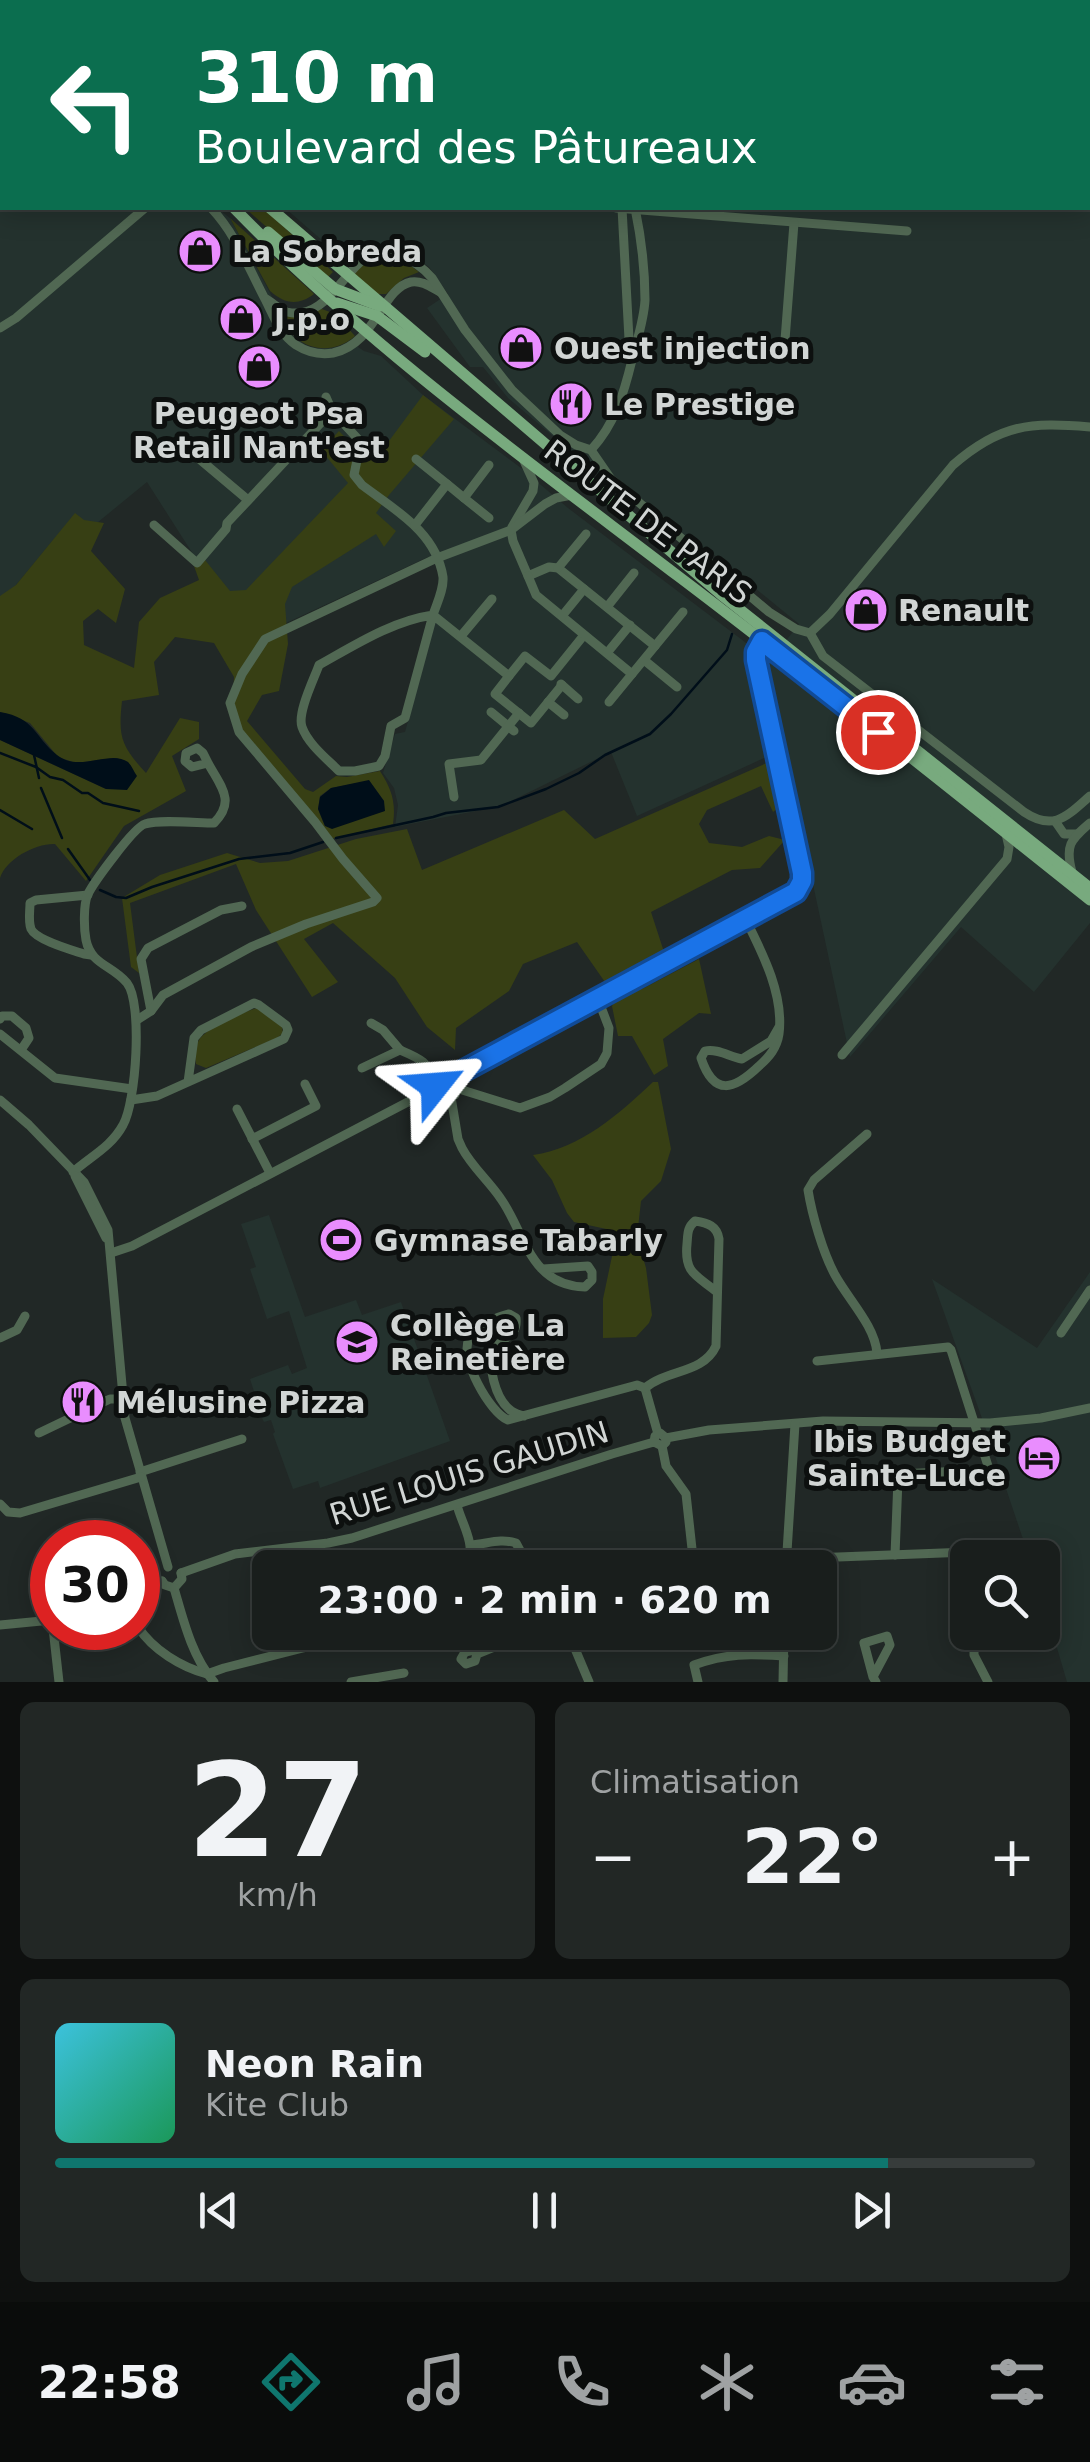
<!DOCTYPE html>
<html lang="fr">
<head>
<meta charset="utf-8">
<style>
  :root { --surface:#191e1c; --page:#222725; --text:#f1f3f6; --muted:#9fa2a3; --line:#373c3b; --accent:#0f766e }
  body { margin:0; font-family:"DejaVu Sans",sans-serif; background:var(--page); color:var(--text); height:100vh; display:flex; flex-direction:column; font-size:38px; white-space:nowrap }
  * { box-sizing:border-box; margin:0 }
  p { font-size:32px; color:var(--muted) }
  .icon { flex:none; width:55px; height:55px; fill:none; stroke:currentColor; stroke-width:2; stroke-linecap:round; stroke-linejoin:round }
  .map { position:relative; height:1682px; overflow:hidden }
  .side { display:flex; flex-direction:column; gap:20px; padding:20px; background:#0e100f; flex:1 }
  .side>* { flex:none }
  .banner { position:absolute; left:0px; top:0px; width:1090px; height:210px; box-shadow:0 5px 25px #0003,0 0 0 2px var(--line); background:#0b6e4f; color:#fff; overflow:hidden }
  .controls { position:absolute; left:950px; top:1540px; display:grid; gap:20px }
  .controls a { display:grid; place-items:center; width:110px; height:110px; border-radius:15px; background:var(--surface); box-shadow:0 5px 25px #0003,0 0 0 2px var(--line); font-size:50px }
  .speed { position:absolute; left:30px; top:1520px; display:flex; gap:20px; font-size:50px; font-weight:700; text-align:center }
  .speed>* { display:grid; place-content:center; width:130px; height:130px; border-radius:50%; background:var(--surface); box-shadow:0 5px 25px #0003,0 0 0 2px var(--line); line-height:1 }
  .speed .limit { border:15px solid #d22; background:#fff; color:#111 }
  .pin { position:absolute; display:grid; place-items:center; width:85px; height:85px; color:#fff; margin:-42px; border:5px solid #fff; border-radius:50%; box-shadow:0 2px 10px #0007 }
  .me { position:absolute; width:110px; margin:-55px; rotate:62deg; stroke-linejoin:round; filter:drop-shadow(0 0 8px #0008) }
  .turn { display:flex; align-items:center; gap:35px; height:210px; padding:0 30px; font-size:45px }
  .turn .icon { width:130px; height:130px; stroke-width:2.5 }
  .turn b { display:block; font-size:70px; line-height:85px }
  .big { font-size:75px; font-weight:800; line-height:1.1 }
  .side .card { flex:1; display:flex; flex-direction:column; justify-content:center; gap:15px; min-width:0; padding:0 35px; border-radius:15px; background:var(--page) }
  .side .dial { align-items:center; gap:0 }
  .dial b { font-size:130px; line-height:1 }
  .song { display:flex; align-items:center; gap:30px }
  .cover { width:120px; height:120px; border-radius:15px; background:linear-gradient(135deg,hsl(190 70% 55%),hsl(150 70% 35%)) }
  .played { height:10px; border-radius:5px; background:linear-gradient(90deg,var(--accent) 85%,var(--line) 85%) }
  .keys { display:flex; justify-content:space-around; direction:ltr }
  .heat { display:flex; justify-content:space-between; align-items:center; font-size:55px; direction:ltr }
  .side .tiles { flex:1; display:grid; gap:20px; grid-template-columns:1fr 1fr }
  .card:last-child { grid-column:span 2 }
  .trip { position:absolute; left:252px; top:1550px; width:585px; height:100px; border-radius:15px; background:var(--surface); box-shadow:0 5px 25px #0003,0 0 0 2px var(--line); font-weight:800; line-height:100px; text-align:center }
  .tab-bar { display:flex; height:160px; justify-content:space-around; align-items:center; background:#0a0c0b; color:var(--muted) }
  .tab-bar .icon { width:70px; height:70px }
  .tab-bar .current { color:var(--accent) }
  .tab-bar b { font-size:45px; color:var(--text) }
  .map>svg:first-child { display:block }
  .built { fill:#24322e }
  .green { fill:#373f14; fill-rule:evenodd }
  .water { fill:#000e19 }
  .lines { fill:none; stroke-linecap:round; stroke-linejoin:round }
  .stream { stroke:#000e19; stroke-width:2.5 }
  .minor { stroke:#516853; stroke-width:9 }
  .major { stroke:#78aa7e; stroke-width:11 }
  .route-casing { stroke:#114b97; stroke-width:25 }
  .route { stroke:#1a73e8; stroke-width:18 }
  .labels { text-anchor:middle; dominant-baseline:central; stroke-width:10; stroke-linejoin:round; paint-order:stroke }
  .poi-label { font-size:30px; font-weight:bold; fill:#d1d5d4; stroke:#0d100f; text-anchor:start }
  .street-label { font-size:30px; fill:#d1d5d4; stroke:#0d100f }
</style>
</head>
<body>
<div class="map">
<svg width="1090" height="1682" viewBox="0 0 1090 1682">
  <rect width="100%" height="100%" fill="#212826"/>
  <g class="built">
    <path d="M85,0H1090V119H1088V2H87Z"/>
    <path d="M0,97H2V208H217L230,218L293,336L309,347L321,348L338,347L349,341L364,351L381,356L423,395L521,468L568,508L770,661L799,624L712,553L702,562L508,398L483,367H470L427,308L448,294L429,267L413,256L396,251L355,252L331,248L285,208H1088V188L1090,189V923L1034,992L961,927L850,1057L784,749L637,816L611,752L501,806L395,827L398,805L394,788L383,773L395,734L405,732L432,635L441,569L428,557L258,636L207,576L147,482L70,545L55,538L16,585L0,610Z"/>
    <path d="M269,1215L305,1317L356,1300L362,1315L401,1302L450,1441L320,1488L318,1481L293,1489L273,1434L275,1432L271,1420L264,1422L262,1418H259L258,1415L261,1413L250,1379L288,1365L292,1374L307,1368L289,1311L267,1319L250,1269L256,1267L241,1224Z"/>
    <path d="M1090,1272V1682H1067L1043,1600L1042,1558L1029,1557L988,1435L932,1279L1037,1348Z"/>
  </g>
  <g class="green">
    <path d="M245,208H263L333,272L326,279Z"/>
    <path d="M230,218L312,292L314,294C298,306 285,304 270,291Z"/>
    <path d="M384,259L407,263L419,272L404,278L386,294H377L353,274L368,261Z"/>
    <path d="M322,309L335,314L355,336C330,358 295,349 283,319L288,315Z"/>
    <path d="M423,395L454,419L389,495L376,513L396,531L384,547L376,534L292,587L285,604L288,644L279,691L262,695L247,721L305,789L313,792L336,776L347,777L380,771C392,790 396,802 393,824L331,839L242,730L233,703L234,677L214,643L175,637L154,662L159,695L122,701C118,737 121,746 146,773L180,718L199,722V739L172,756L186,791L124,826L86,881L55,844C36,843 6,859 0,878V740L106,789L127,762L116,758L76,763L58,757L30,723L0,712V596L16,585L75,513L84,520L104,523L91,551L125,589L116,623L98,609L83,621L84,645L134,668L139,622L160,598L199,580L194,566L201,555L230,591L246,590L348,483L321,450L339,431L366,459L386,445ZM369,781L384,801V811L325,826L318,809L320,796L331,788Z"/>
    <path d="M769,762L783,804L773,812L761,786L707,810L699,824L709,843L742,847L769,836L785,840L760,868L732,870L651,912L665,955L607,985L577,942L523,964L509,991L456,1028L455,1050L427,1027L395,978L333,923L304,939L338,982L312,997L256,910L236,864L130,903L139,973L131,967L122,898L160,875L227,853L260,863L288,861L356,839L407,829L422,870L564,810L595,839Z"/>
    <path d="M699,959L711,1014L699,1013L663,1039L668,1066L654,1075L632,1036H618L612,1006L615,999L640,987L642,989Z"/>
    <path d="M257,1008L282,1027L283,1033L277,1038L206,1068L196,1064C195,1057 194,1048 199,1040C206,1028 243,1012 257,1008Z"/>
    <path d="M653,1082H658L671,1149L661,1181L641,1201L637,1237L646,1268L652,1315L649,1323L636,1337L603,1338V1299L615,1242L611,1230L574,1222L567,1213L552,1180L533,1155C581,1148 619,1114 653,1082Z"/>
  </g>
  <g class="water">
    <path d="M0,712C36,718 34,737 57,755C79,773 110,749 128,762C132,766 134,772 137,776L127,790L106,789L0,740Z"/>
    <path d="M369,780L384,801L385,811L332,829L325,826L318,809L320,797L331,788Z"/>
  </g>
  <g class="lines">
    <g class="stream">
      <path d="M0,753L36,767L50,777L63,780L82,793H88L103,803L139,811"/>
      <path d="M34,755L39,778"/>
      <path d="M41,788L62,838"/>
      <path d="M0,810L32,829"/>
      <path d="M336,838L433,817L446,813L498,807L546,789L579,773L605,755L650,734L671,714L727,650L732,634"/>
      <path d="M68,849L90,880"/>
      <path d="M100,890L116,897L126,898L152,887L239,859L290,853L323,842"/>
    </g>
    <g class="minor">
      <path d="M14,0L16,2"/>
      <path d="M616,0V2"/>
      <path d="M211,208C236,234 249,269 266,301C274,317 280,334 296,345C307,352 320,355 333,353C376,344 382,288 411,282C421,280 431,287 440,292"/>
      <path d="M616,208L907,231"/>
      <path d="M622,208L629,339L632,356"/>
      <path d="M317,249L324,247C367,268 395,236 432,278L465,330L512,390L560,435L576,445L591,450L611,479L769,612L796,629L810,633L823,656L1024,812C1054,832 1067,816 1090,796"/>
      <path d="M266,299C273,303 280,310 287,312C324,321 341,275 365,258"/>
      <path d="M0,328L16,318L145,208"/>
      <path d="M785,340L794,223"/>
      <path d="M326,397L332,411L358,439L359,450L354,475L362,485C395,510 436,532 443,577C444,589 437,603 433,615L405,718L391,726L385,756L379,766L355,771H339C327,759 308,744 302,727C297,713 314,679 319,665C355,645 392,621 433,615L509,676L525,656L551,676L584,635"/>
      <path d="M591,450C615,424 624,393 632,360C637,340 644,320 645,300C645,269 641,237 635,208"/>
      <path d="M191,452L248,500"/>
      <path d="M416,459L447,484"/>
      <path d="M464,498L489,518"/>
      <path d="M154,525L197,563L226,529L227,523L332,411"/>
      <path d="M415,525L447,484L464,498L489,465"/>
      <path d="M512,527L533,491L534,483L524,461"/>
      <path d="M511,530L513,541L528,576L549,567L558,568L655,646"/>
      <path d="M558,568L586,534"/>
      <path d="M528,576L536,595L632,674"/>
      <path d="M607,607L634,573"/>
      <path d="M562,616L584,589"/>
      <path d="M810,633L830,614L953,465C1000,424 1030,422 1090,427"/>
      <path d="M461,636L492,599"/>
      <path d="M607,653L630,625"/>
      <path d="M644,660L677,687"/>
      <path d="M509,676L495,694L531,723L562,685"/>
      <path d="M561,684L578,699"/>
      <path d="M548,702L564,715"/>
      <path d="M609,702L683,612"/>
      <path d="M491,712L514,731"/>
      <path d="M454,797L449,764L481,760L519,713"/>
      <path d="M1055,821L1064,834H1077"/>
      <path d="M1072,872C1065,846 1070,840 1090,823"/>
      <path d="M88,895L36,900L30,903C30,911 28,921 31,929C36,940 72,950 84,954L91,955"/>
      <path d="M746,920C763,954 784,995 779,1034C777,1048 769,1057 759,1066C734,1090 714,1097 701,1058L705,1051C717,1048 730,1057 742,1059L771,1041L779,1027"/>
      <path d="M151,1011L141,959L148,948L221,910L242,906"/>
      <path d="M0,1019L2,1016H12L26,1028L29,1038L21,1050"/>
      <path d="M137,1020L151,1011L163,995L251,947L306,924L373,902L377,898L343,859L315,822L239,732L230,703L242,674L265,639L437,558L511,530L545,504L556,498L572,495"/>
      <path d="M371,1023L383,1030L400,1050"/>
      <path d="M0,1034L55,1078L132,1089"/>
      <path d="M842,1055L1007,859L1009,847L1006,834"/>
      <path d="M362,1068L400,1050C407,1053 417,1057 423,1062C438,1074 429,1098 455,1095"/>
      <path d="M459,1089L520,1108L550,1097L565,1088L601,1064L607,1053L609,1028L598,999"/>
      <path d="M451,1097L458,1139L462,1148C472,1167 489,1181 501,1199C525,1233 530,1286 585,1287L592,1280V1272L588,1266L543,1269"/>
      <path d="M0,1100L29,1125L84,1182L108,1230L125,1418L168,1567"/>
      <path d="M131,1100L157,1096L284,1039L288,1030L286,1025L259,1005L254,1003L201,1030L194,1038L188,1082"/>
      <path d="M237,1109L270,1173"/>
      <path d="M867,1134L814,1180L808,1190C812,1215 823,1253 835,1275C848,1299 875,1326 877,1353"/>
      <path d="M252,1139L316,1106L305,1084"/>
      <path d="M73,1172C91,1156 111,1147 123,1125C136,1103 143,1003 127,983C112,965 91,965 86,940C84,929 83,905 88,894C94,882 134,827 145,824C159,819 198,823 214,823C236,801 221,787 208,763L192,767L185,761L186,753L197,748L203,753L208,763"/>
      <path d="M75,1176L106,1238"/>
      <path d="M111,1253L132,1246L404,1104L796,893L802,881V873L755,660L756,652L762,641"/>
      <path d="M1061,1333L1090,1290"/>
      <path d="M0,1338L17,1330L25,1316"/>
      <path d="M817,1361L948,1347L951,1350L988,1466L986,1469L982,1470L900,1474L898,1479L895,1555"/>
      <path d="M645,1388L658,1434"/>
      <path d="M524,1416C517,1414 514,1414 509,1409C496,1398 486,1365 495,1349C503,1335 518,1338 516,1318L509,1314C496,1317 475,1327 469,1339C459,1358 490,1413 508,1420L637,1385L645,1388C667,1369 703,1374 716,1346L719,1239C717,1226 708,1223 695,1221C687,1228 688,1233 687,1244C684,1273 696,1275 717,1292"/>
      <path d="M39,1433L110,1399H122"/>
      <path d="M654,1442L655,1436L660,1433L666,1438L709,1430L823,1421L990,1423L1041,1418L1090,1408"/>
      <path d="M662,1446L666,1466L686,1494L693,1558L689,1568"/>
      <path d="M140,1472L242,1439"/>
      <path d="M0,1504L8,1512L20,1513L141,1477"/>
      <path d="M457,1505C462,1526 482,1552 460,1568"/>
      <path d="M471,1545C487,1544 500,1538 516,1543L523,1556"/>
      <path d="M786,1559L968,1552L973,1554L975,1558"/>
      <path d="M525,1568L523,1556L529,1553C537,1555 540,1559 541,1568"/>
      <path d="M786,1568L795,1424"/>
      <path d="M181,1573L235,1554L328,1543L352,1538L612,1454L654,1442L662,1446L666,1442V1438"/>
      <path d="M162,1581L165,1585L174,1588L182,1579L181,1573"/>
      <path d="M174,1588C183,1619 192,1657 214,1682"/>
      <path d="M138,1591L162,1581"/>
      <path d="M0,1625L52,1620"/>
      <path d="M138,1627C153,1650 181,1667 207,1674"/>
      <path d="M53,1628L59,1682"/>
      <path d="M568,1632L589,1682"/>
      <path d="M974,1632V1655L988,1682"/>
      <path d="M477,1654L474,1650L465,1652L461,1659L466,1664L475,1661L477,1654L531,1632"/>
      <path d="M207,1674L224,1668L303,1648L346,1632"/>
      <path d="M873,1677L890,1645L887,1636L864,1643L873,1677L876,1682"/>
      <path d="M351,1682L404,1673"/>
      <path d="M698,1682L694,1665C727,1653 749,1654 784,1656"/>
      <path d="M783,1682L784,1632"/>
    </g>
    <g class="major">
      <path d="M41,0L43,2"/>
      <path d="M71,0L74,2"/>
      <path d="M234,208C368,346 525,459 678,576C817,681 953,791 1090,900"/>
      <path d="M270,208L724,597L1090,888"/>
      <path d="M268,232L335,289L380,306"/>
      <path d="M337,303L377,316L425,352"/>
    </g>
  </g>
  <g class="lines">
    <defs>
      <path id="route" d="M435,1086L796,892L802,881V873L756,660V652L762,641L878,732"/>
    </defs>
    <use href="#route" class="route-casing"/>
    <use href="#route" class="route"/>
  </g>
  <defs>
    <symbol id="shop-disc" viewBox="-11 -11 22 22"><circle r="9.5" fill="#e98dfe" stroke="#0d100f"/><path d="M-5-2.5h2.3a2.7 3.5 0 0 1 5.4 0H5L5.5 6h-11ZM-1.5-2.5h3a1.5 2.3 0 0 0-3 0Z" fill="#111"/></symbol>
    <symbol id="restaurant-disc" viewBox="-11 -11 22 22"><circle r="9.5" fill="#e98dfe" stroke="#0d100f"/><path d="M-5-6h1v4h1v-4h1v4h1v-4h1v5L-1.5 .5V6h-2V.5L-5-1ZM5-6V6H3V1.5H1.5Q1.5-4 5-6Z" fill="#111"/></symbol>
    <symbol id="stadium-disc" viewBox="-11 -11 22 22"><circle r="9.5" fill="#e98dfe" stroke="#0d100f"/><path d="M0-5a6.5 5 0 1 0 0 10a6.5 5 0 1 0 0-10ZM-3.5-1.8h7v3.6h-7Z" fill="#111"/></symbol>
    <symbol id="school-disc" viewBox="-11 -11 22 22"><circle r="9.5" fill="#e98dfe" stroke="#0d100f"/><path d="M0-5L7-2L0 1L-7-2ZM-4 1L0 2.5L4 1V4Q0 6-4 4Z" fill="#111"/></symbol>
    <symbol id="hotel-disc" viewBox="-11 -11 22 22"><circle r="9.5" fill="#e98dfe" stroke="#0d100f"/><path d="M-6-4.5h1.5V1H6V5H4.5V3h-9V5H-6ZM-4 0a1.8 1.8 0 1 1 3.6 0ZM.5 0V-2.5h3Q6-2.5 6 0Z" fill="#111"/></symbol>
  </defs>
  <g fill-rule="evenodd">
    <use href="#shop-disc" x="175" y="226" width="50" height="50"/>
    <use href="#shop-disc" x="216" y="294" width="50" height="50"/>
    <use href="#shop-disc" x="496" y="323" width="50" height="50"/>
    <use href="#shop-disc" x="234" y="342" width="50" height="50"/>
    <use href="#restaurant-disc" x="546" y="379" width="50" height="50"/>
    <use href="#shop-disc" x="841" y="585" width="50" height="50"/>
    <use href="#stadium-disc" x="316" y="1215" width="50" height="50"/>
    <use href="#school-disc" x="332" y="1317" width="50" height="50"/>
    <use href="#restaurant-disc" x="58" y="1377" width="50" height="50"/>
    <use href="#hotel-disc" x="1014" y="1433" width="50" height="50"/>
  </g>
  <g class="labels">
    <g class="poi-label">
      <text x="232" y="251">La Sobreda</text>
      <text x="274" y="319">J.p.o</text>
      <text x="554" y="348">Ouest injection</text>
      <text x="604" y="404">Le Prestige</text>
      <text x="259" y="413" text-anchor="middle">Peugeot Psa<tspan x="259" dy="34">Retail Nant'est</tspan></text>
      <text x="898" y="610">Renault</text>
      <text x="374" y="1240">Gymnase Tabarly</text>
      <text x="390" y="1325">Collège La<tspan x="390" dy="34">Reinetière</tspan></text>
      <text x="116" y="1402">Mélusine Pizza</text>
      <text x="1006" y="1441" text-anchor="end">Ibis Budget<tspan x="1006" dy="34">Sainte-Luce</tspan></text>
    </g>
    <g class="street-label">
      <text transform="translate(648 522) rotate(37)">ROUTE DE PARIS</text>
      <text transform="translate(469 1473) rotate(-17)">RUE LOUIS GAUDIN</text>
    </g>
  </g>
</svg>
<div class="controls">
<a><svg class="icon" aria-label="search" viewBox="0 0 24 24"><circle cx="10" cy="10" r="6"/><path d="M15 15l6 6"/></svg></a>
</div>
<div class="speed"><div class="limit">30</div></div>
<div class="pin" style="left:878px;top:732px;background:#d93025"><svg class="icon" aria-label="arrive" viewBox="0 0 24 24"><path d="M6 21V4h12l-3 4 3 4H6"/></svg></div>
<svg class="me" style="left:435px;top:1086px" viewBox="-20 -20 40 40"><path d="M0-17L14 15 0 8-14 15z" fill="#1a73e8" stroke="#fff" stroke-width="4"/></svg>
<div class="trip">23:00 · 2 min · 620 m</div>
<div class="banner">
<div class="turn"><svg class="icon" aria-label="left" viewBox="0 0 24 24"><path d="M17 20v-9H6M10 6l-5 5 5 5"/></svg><div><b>310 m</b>Boulevard des Pâtureaux</div></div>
</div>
</div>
<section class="side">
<div class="tiles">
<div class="card dial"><b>27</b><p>km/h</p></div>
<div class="card"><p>Climatisation</p>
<div class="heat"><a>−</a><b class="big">22°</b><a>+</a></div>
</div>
<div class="card">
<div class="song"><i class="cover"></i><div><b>Neon Rain</b><p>Kite Club</p></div></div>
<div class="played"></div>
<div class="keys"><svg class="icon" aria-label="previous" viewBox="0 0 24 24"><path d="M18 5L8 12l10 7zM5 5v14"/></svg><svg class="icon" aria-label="pause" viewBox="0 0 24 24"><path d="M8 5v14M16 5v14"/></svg><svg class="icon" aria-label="next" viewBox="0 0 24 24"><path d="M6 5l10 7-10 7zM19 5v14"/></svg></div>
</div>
</div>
</section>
<nav class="tab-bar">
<b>22:58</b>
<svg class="icon current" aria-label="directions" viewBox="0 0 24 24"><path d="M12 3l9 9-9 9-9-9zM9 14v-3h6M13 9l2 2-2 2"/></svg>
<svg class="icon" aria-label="music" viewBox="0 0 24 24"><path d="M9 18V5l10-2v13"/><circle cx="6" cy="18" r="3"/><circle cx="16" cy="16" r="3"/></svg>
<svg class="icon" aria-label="phone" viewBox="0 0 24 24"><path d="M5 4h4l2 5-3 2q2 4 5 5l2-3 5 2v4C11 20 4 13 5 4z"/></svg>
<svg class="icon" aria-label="climate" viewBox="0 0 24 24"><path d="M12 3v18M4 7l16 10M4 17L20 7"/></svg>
<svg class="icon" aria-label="car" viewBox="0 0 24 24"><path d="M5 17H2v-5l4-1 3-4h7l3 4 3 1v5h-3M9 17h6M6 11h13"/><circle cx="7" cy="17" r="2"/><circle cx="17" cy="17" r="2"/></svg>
<svg class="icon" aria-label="filters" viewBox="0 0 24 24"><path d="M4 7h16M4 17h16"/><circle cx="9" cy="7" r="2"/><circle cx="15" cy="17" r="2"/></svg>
</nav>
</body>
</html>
